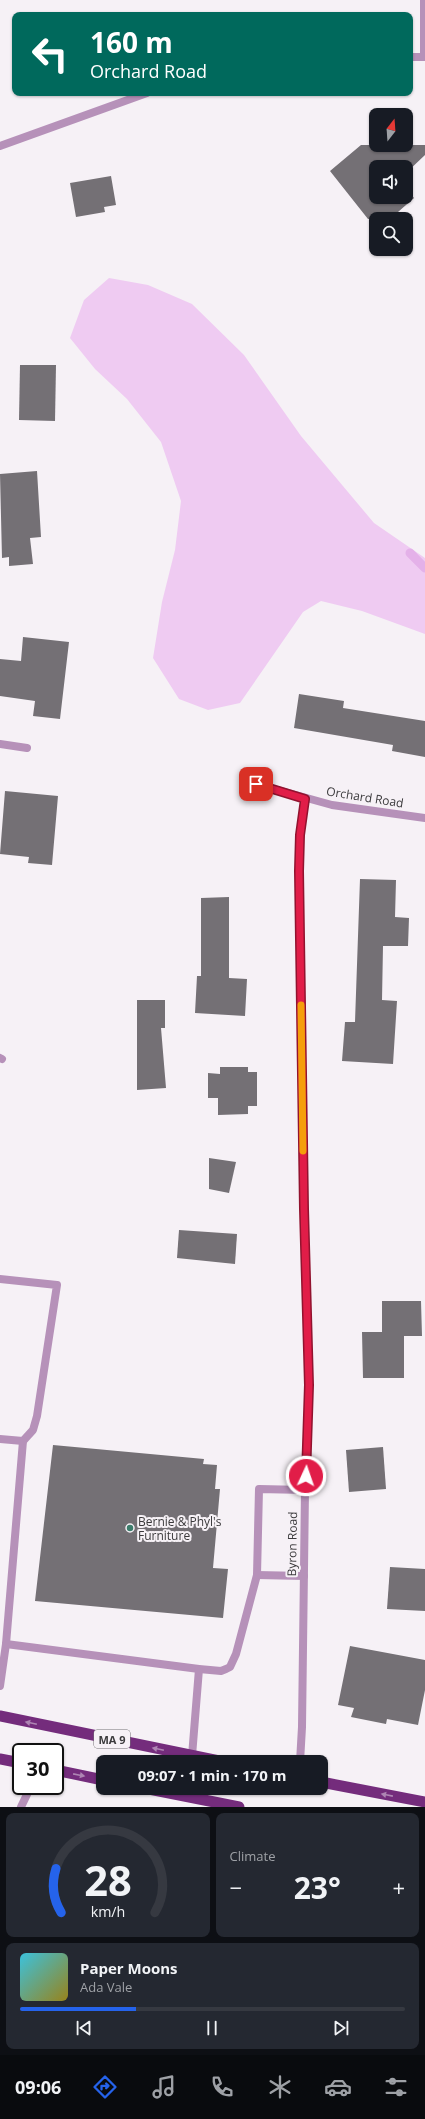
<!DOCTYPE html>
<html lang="en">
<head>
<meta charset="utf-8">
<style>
  :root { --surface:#171b24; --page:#242831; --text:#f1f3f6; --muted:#9ea1a6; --line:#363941; --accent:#2563eb }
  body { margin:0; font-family:"Open Sans",sans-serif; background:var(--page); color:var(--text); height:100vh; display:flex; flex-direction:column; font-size:15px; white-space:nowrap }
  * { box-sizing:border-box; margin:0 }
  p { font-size:13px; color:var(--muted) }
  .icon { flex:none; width:22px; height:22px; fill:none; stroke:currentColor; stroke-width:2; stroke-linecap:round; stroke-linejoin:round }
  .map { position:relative; height:1807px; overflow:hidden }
  .details { display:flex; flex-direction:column; gap:6px; padding:6px; background:#0d0f14; flex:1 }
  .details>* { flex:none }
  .banner { position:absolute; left:12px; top:12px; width:401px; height:84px; border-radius:8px; box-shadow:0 1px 3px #0004; background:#00695c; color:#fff; overflow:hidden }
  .needle { width:26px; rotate:17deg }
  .controls { position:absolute; left:369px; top:108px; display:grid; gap:8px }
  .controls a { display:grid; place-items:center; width:44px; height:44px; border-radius:8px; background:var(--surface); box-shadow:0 1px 3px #0004; font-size:20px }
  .speed { position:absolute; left:12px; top:1743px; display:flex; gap:8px; font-size:20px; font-weight:700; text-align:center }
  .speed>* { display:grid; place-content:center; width:52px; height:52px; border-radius:50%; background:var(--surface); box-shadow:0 1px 3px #0004; line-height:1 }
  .speed .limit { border:2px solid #111; border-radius:6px; background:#fff; color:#111 }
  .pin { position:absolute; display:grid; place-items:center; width:34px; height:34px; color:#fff; margin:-17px; border-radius:8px; box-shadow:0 2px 6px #0006 }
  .me { position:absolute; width:44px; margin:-22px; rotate:3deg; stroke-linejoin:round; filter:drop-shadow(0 0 3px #0008) }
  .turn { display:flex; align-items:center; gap:14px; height:84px; padding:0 12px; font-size:18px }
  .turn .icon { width:52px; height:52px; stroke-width:2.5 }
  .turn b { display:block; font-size:28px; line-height:34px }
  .big { font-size:30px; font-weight:700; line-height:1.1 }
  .details .widget { flex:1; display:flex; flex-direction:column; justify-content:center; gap:6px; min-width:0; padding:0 14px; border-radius:8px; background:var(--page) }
  .details .dial { align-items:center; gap:0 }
  .dial svg { height:104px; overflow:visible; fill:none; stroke:var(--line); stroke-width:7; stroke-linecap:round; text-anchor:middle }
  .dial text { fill:var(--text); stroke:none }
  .song { display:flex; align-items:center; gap:12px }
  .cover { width:48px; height:48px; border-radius:6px; background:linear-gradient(135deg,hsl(190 70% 55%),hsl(50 70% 35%)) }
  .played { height:4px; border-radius:2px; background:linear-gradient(90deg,var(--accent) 30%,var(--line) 30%) }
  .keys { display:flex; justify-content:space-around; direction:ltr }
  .heat { display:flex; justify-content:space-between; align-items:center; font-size:22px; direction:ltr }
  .details .tiles { flex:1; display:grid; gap:6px; grid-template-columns:1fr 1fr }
  .widget:last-child { grid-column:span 2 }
  .trip { position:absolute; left:96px; top:1755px; width:232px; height:40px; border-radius:8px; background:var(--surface); box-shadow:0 1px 3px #0004; font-weight:700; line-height:40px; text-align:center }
  .tabs { display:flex; height:64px; justify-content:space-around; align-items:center; background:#090b0e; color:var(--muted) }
  .tabs .icon { width:28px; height:28px }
  .tabs .selected { color:var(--accent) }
  .tabs b { font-size:18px; color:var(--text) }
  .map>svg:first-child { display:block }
  .green { fill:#efcbf2 }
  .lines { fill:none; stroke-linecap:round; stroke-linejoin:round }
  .stream { stroke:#e4b1e9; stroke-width:9 }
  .building { fill:#747075 }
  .service { stroke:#b691b9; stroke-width:8 }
  .minor { stroke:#b691b9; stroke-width:8 }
  .trunk { stroke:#742c7c; stroke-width:11 }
  .oneway { fill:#ae85b3 }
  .route-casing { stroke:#92132f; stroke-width:10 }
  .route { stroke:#e11d48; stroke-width:7 }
  .slow { stroke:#f59e0b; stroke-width:7 }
  .poi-dot { fill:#3d7d6c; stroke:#f6f1f6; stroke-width:1.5 }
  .labels { text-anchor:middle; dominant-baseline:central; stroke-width:4; stroke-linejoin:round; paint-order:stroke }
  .shield { fill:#f6f1f6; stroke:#737174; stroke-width:1 }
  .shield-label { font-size:11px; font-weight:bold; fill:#3b3a3c }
  .street-label { font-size:12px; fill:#3b3a3c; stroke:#f6f1f6 }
  .poi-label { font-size:12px; fill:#3b3a3c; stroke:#f6f1f6; text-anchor:start }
</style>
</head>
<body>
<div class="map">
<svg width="425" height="1807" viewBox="0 0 425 1807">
  <rect width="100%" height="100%" fill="#f6f1f6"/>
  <path class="green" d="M109,278L148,285L192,304L244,355L301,436L374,523L425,558V634L362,611L321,601L303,612L240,703L208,710L179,699L153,658L162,602L175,550L181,501L161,442L127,399L95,369L70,338L84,300Z"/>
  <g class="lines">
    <path class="stream" d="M410,553L425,568"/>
  </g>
  <g class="building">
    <path d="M361,145H425V155L406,173V167H376V197H406V188L414,198L390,219H368L330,171Z"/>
    <path d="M111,176L116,205L104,207L105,212L76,217L70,183Z"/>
    <path d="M20,365H56L55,421L19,420Z"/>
    <path d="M37,471L41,537L30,538L33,564L9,566V557L2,558L0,474Z"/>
    <path d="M23,637L69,642L60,719L33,716L35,701L0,696V659L21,661Z"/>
    <path d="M299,694L344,701L343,708L425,721V757L392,751L393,745L294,728Z"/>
    <path d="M5,791L58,796L52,865L28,863L29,857L0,854Z"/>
    <path d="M360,879L396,880L395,917L409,918L408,946H383L382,1000L397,1001L393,1064L342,1061L345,1022H355Z"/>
    <path d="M229,897V978L247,979L245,1016L195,1013L197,976H201V898Z"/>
    <path d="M137,1000H165V1028H161L166,1088L137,1090Z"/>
    <path d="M220,1067H248V1072H257V1106H248V1114L218,1115V1098H208V1073L220,1074Z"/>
    <path d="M209,1158L236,1162L229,1193L209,1189Z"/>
    <path d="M179,1230L237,1234L235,1264L177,1258Z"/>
    <path d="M382,1301H421L422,1336H404V1378H363L362,1332H382Z"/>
    <path d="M53,1445L204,1459L203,1464L217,1465L215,1489H220L213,1568L228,1569L223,1618L35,1601Z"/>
    <path d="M383,1447L386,1489L349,1492L346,1450Z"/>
    <path d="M390,1567L425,1569V1611L387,1609Z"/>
    <path d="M350,1646L425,1660V1690L418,1725L387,1719L386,1724L351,1717L354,1708L338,1705Z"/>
  </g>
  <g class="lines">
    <g class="service">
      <path d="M0,1279L57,1285L37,1416L33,1430L23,1441L6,1644L0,1686"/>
      <path d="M0,1439L23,1441"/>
      <path d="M257,1575L304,1576"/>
      <path d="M6,1644L199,1669L221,1671L226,1669L230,1667L236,1654L257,1575L259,1489L305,1490"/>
      <path d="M192,1756L199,1669"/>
      <path d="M21,1807L31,1786"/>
    </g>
    <g class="minor">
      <path d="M410,57H425"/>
      <path d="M424,57V0"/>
      <path d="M0,146L147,93"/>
      <path d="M0,744L27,748"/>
      <path d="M256,784L332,805L425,818"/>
      <path d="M0,1058L2,1059"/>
      <path d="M300,1762L302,1727L305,1490L309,1385L304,1209L299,871L300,835L305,799"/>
    </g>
    <g class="trunk">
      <path d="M0,1716L224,1762"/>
      <path d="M0,1759L21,1763"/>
      <path d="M55,1770L103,1780"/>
      <path d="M321,1782L425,1802"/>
      <path d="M144,1788L239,1807"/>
    </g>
  </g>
  <defs><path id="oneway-solid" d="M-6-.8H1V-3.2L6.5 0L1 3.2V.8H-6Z"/></defs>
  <g class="oneway">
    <use href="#oneway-solid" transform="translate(31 1723) rotate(-168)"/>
    <use href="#oneway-solid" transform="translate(158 1749) rotate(-168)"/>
    <use href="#oneway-solid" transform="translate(79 1775) rotate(11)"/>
    <use href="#oneway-solid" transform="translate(387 1795) rotate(-169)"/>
  </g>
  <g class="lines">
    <defs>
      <path id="route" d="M256,784L305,799L300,835L299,871L304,1209L309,1385L306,1476"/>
    </defs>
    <use href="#route" class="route-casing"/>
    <use href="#route" class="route"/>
    <path class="slow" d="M301,1005L303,1151"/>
  </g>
  <circle class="poi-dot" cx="130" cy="1528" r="4"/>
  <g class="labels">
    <rect class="shield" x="94" y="1730" width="36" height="18" rx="3"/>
    <g class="shield-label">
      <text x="112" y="1739">MA 9</text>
    </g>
    <g class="street-label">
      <text transform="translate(365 797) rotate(9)">Orchard Road</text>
      <text transform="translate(292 1544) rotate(-89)">Byron Road</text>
    </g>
    <g class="poi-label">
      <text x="138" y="1521">Bernie &amp; Phyl's<tspan x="138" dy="14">Furniture</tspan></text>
    </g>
  </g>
</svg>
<div class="controls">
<a><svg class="needle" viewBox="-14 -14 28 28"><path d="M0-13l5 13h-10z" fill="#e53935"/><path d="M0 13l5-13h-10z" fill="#9ea1a6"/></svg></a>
<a><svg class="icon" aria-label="sound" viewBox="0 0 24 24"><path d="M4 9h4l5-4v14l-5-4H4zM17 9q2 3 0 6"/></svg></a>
<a><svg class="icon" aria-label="search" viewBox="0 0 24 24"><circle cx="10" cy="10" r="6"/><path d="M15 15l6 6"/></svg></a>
</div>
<div class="speed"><div class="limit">30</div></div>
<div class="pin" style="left:256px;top:784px;background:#d93025"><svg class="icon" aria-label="arrive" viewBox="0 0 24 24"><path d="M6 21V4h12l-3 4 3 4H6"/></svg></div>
<svg class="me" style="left:306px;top:1476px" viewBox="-20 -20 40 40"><circle r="17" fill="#e11d48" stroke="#fff" stroke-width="3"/><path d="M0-11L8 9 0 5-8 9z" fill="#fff"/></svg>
<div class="trip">09:07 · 1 min · 170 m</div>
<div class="banner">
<div class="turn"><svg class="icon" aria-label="left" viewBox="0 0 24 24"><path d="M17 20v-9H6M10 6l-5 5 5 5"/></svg><div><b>160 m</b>Orchard Road</div></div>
</div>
</div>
<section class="details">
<div class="tiles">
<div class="widget dial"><svg viewBox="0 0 100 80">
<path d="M14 69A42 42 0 1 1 86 69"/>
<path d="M14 69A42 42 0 0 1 10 35" stroke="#2563eb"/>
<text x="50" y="56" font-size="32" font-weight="700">28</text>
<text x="50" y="72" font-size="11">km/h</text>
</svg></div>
<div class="widget"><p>Climate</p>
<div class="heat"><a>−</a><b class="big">23°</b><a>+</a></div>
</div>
<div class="widget">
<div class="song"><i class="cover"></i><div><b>Paper Moons</b><p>Ada Vale</p></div></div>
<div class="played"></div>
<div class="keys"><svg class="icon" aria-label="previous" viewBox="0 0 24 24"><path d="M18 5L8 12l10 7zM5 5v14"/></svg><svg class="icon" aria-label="pause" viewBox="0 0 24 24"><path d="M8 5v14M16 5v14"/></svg><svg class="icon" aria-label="next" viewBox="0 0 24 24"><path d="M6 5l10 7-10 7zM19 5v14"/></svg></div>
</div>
</div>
</section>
<nav class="tabs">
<b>09:06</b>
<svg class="icon selected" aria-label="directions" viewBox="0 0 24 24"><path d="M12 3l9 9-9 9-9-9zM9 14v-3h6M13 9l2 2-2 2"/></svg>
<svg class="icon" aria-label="music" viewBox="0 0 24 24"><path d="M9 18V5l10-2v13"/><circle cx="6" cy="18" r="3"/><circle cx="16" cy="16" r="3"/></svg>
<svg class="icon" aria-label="phone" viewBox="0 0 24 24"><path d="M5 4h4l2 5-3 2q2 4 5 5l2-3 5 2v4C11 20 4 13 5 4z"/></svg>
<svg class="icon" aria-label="climate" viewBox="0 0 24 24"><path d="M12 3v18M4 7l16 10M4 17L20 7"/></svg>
<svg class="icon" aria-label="car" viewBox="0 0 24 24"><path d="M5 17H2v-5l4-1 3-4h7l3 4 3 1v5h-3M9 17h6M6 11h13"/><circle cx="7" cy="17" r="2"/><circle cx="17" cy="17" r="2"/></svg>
<svg class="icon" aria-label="filters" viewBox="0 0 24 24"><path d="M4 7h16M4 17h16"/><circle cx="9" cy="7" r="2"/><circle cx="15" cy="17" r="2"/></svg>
</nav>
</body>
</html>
